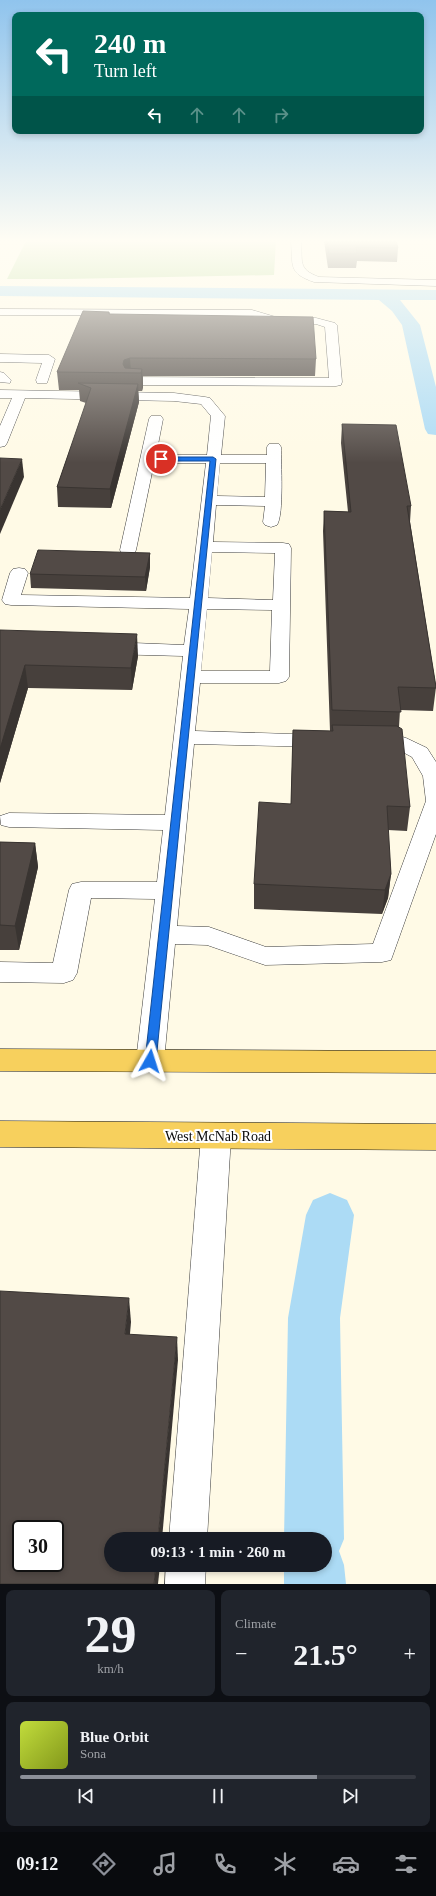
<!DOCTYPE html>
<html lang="en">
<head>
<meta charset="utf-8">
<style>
  :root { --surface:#171b24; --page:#20242c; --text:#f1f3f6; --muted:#9ea1a6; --line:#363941; --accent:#8c9099 }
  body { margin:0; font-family:"Times New Roman",serif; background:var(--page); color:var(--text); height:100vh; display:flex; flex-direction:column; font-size:15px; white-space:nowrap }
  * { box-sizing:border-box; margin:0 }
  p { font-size:13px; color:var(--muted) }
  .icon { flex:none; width:22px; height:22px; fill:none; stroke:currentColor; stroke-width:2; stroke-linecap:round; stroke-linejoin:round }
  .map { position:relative; height:1584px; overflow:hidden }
  .panel { display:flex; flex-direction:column; gap:6px; padding:6px; background:#0d0f14; flex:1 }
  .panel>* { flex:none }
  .banner { position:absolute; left:12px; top:12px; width:412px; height:122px; border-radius:8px; box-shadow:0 2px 6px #0003; background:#00695c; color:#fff; overflow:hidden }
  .speed { position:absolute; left:12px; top:1520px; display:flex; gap:8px; font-size:20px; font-weight:700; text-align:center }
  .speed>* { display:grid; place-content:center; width:52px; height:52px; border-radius:50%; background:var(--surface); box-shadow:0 2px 6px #0003; line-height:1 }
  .speed .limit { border:2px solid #111; border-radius:6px; background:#fff; color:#111 }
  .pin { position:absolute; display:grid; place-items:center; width:34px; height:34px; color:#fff; margin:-17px; border:2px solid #fff; border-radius:50%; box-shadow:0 1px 4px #0007 }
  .me { position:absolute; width:44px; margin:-22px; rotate:6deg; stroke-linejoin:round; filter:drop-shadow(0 0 3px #0008) }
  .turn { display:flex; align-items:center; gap:14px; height:84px; padding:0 16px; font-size:18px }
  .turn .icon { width:52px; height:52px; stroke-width:2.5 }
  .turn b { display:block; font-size:28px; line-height:34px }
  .lanes { display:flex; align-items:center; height:38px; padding:0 16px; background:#0003; justify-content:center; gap:20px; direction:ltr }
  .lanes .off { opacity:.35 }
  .big { font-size:30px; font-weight:800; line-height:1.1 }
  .panel .widget { flex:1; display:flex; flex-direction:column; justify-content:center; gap:6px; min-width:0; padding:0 14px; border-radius:8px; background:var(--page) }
  .panel .dial { align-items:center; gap:0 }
  .dial b { font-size:52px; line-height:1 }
  .song { display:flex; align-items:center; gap:12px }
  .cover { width:48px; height:48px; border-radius:6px; background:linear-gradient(135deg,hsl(70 70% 55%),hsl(70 70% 35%)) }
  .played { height:4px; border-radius:2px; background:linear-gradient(90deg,var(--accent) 75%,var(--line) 75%) }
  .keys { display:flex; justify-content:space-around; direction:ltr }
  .heat { display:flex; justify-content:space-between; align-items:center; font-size:22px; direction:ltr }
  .panel .tiles { flex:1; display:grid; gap:6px; grid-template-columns:1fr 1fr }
  .widget:last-child { grid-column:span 2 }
  .trip { position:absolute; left:104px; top:1532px; width:228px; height:40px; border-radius:20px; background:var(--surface); box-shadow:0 2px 6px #0003; font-weight:800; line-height:40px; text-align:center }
  .dock { display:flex; height:64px; justify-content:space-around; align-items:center; background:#090b0e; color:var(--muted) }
  .dock .icon { width:28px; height:28px }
  .dock .active { color:var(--accent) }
  .dock b { font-size:18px; color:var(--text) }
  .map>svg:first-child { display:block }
  .forest { fill:#b2d891 }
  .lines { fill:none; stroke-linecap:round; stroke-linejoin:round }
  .canal { fill:#acdbf5; fill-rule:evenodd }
  .minor-casing { stroke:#3c3c3c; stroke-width:1 }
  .major-casing { stroke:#1a1a1a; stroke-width:1 }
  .minor { fill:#fff; fill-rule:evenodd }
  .major { fill:#f7d05d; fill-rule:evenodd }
  .wall { fill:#47403c }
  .shaded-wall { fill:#393431 }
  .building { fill:#524a46; stroke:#393431; fill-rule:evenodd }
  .route { fill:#1a73e8; stroke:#114b97 }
  .labels { text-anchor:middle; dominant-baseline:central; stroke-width:4; stroke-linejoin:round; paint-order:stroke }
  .near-street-label { font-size:14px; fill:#090909; stroke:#fff }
</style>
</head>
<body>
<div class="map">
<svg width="436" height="1584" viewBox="0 0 436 1584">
  <rect width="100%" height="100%" fill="#fffae6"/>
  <path class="forest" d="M26,241H276L274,275L66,279H7Z"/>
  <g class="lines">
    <g class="canal">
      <path d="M0,286L436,290V300H400L420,325L436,387V435L428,434L425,429L402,325L392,311L379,300L0,296Z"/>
      <path d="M330,1193L347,1200L354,1215L340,1318L344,1539L339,1551L344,1565L346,1584H284V1565H325V1539H284L288,1318L306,1215L313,1200Z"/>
    </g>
    <defs>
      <g id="minor">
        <path d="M291,241H301C303,261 297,269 319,277L436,280V286L314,282C288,273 293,266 291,241Z"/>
        <path d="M0,309L252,310L279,318H316L335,323L337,325L342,382L341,385L336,386L131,385L126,384L125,381L126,378L131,377L329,378L325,327L316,324H276L251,316L0,315Z"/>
        <path d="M0,354L49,355L55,359L47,383H37L36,380L42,363L0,362Z"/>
        <path d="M0,372L4,373L11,380L10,383L0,382Z"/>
        <path d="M0,390L174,393L205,397L210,398L225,416L221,455H267V447L269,444H279L281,447C281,462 284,515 277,525L271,527L265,525L263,522L265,506L216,505L213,542L283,543L289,544L291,548L289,677L286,681L279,683H200L195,731L323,735L330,737L333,741L330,745L323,747L194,744L177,926L209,927L266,947L373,944L426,801L423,776L412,757L395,748L369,746L366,742L369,738L376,736H399L406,738L427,748L436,762V834L391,960L382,962L265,965L207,945L175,944L164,1061L160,1069L150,1072L140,1069L136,1061L155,899L91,898L77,973L73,980L64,983L0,982V962L53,963L69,890L72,884L81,882H157L163,830L9,827L1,825L0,816L9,813L165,815L183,656L108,654L101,652L99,648L101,644L108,642L184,645L189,609L11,605L5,604L2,600L10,573L13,569L19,568L25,569L28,573L21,595L190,598L206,463H154L136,550L134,554L128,555L122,554L120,550L149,419L151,416H161L163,419L156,455H207L211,416L201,404L174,401L25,398L7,443L5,446L0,447V426L12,398H0ZM220,463H266L265,497L217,496ZM212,552L275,553L273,600L208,598ZM207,609L272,610L270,671H201Z"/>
        <path d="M216,1123L227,1127L231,1136L207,1539H169L201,1136L205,1127Z"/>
        <path d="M166,1565H206L205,1584H165Z"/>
      </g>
      <g id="major">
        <path d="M0,1049L436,1051V1073L0,1071Z"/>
        <path d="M0,1121L436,1124V1150L0,1147Z"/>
      </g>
    </defs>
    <use href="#minor" class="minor-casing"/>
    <use href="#major" class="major-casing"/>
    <use href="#minor" class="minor"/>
    <use href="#major" class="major"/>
  </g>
  <g class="wall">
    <path d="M324,241H396L398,248L397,262L357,261L356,268H328Z"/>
    <path d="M109,312L110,314L316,359L315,376H143V387L142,391H138L139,402L111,508L58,507L57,487L86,403L80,401L79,390H59L57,372Z"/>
    <path d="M342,424L411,506L410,522L436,687L433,711L400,710L399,727L410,807L407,831L388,830L391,874L388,898L382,914L254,909V884L291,803L293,730L330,731L323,531L324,511L348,512L341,443Z"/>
    <path d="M150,553V567L146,591L31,588L30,574Z"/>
    <path d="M0,630L138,656L132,690L28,688L0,783Z"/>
    <path d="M0,842L35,843L38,867L19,950H0Z"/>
  </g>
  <g class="shaded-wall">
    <path d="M130,358L131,373H123V364L124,360Z"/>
    <path d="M142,369L143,387L142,391L141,373Z"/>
    <path d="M138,384L139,402L111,508L110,489Z"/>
    <path d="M22,459L24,477L0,534V510Z"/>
    <path d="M150,553V567L146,591L145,577Z"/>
    <path d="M137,634L138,656L132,690L131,668Z"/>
    <path d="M25,665L28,688L0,783V749Z"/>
    <path d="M35,843L38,867L19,950L15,926Z"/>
    <path d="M391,874L388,898L382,914L385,890Z"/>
    <path d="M129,1298L131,1322L128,1357L125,1334Z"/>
    <path d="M177,1337L178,1360L162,1539H158Z"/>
    <path d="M156,1565H160L158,1584H154Z"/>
  </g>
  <g class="building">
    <path d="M327,241H396L398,248L356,247L357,254H329Z"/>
    <path d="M83,311L109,312V314L313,317L316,359L130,358L124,360L123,364L125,368L142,369L141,373L57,372Z"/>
    <path d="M78,383L138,384L110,489L57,487L91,388Z"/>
    <path d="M342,424L396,425L411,506H407L436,687V688L398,687L401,712L332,710L324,511L351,512Z"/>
    <path d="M0,458L22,459L0,510Z"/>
    <path d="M38,550L150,553L145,577L30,574Z"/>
    <path d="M0,630L137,634L131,668L25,665L0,749Z"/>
    <path d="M332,725L397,726L402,729L410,807L387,806L391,874L385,890L254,884L259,802L291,804L293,730L333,731Z"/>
    <path d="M0,842L35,843L15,926L0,925Z"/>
    <path d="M0,1291L129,1298L125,1334L177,1337L158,1539H111V1565H156L154,1584H0ZM21,1529H55V1563H21Z"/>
  </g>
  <linearGradient id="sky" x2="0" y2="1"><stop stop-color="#90c4ed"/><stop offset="0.52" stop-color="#fffdf4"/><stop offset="1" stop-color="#fffdf4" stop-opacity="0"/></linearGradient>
  <rect width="436" height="463" fill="url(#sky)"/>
  <path class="route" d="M159,457H213L216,459L156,1061L155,1064L150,1066L146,1064L145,1061L210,461H161L159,460Z"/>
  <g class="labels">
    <g class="near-street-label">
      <text x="218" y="1136">West McNab Road</text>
    </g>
  </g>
</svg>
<div class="speed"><div class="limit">30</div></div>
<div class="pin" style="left:161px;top:459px;background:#d93025"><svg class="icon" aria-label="arrive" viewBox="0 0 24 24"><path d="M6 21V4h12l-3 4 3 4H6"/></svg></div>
<svg class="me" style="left:150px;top:1061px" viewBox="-20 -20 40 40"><path d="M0-17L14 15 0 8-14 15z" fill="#1a73e8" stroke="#fff" stroke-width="4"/></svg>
<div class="trip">09:13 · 1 min · 260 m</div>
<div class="banner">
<div class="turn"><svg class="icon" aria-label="left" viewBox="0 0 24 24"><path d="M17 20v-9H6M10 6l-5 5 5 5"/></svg><div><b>240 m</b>Turn left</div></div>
<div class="lanes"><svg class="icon" aria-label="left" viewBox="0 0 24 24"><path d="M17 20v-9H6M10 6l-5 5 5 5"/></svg><svg class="icon off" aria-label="ahead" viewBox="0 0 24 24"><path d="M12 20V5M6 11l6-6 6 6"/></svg><svg class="icon off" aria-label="ahead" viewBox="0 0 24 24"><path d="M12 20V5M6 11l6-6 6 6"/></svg><svg class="icon off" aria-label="right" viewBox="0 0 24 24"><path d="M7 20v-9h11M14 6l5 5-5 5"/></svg></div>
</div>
</div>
<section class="panel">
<div class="tiles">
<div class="widget dial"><b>29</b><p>km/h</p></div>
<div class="widget"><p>Climate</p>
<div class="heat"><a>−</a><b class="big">21.5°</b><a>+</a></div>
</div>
<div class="widget">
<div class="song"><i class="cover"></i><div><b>Blue Orbit</b><p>Sona</p></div></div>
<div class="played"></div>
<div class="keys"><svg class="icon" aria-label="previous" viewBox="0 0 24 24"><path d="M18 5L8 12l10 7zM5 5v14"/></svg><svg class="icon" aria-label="pause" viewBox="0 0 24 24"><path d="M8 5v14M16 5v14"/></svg><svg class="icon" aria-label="next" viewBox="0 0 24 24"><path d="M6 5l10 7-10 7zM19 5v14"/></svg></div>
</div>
</div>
</section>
<nav class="dock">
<b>09:12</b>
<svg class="icon active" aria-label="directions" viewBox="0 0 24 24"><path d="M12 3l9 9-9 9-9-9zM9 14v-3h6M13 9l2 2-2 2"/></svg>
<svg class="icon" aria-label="music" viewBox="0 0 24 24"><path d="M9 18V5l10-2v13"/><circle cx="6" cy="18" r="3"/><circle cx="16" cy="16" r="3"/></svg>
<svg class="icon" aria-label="phone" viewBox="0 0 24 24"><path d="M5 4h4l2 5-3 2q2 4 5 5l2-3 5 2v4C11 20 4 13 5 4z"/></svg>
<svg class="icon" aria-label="climate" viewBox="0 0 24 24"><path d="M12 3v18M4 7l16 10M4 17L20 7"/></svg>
<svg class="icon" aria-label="car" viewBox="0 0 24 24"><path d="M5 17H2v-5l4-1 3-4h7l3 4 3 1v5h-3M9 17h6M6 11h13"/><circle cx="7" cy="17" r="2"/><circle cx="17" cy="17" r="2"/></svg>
<svg class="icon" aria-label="filters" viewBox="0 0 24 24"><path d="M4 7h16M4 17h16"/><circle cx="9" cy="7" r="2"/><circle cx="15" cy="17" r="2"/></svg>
</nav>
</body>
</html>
